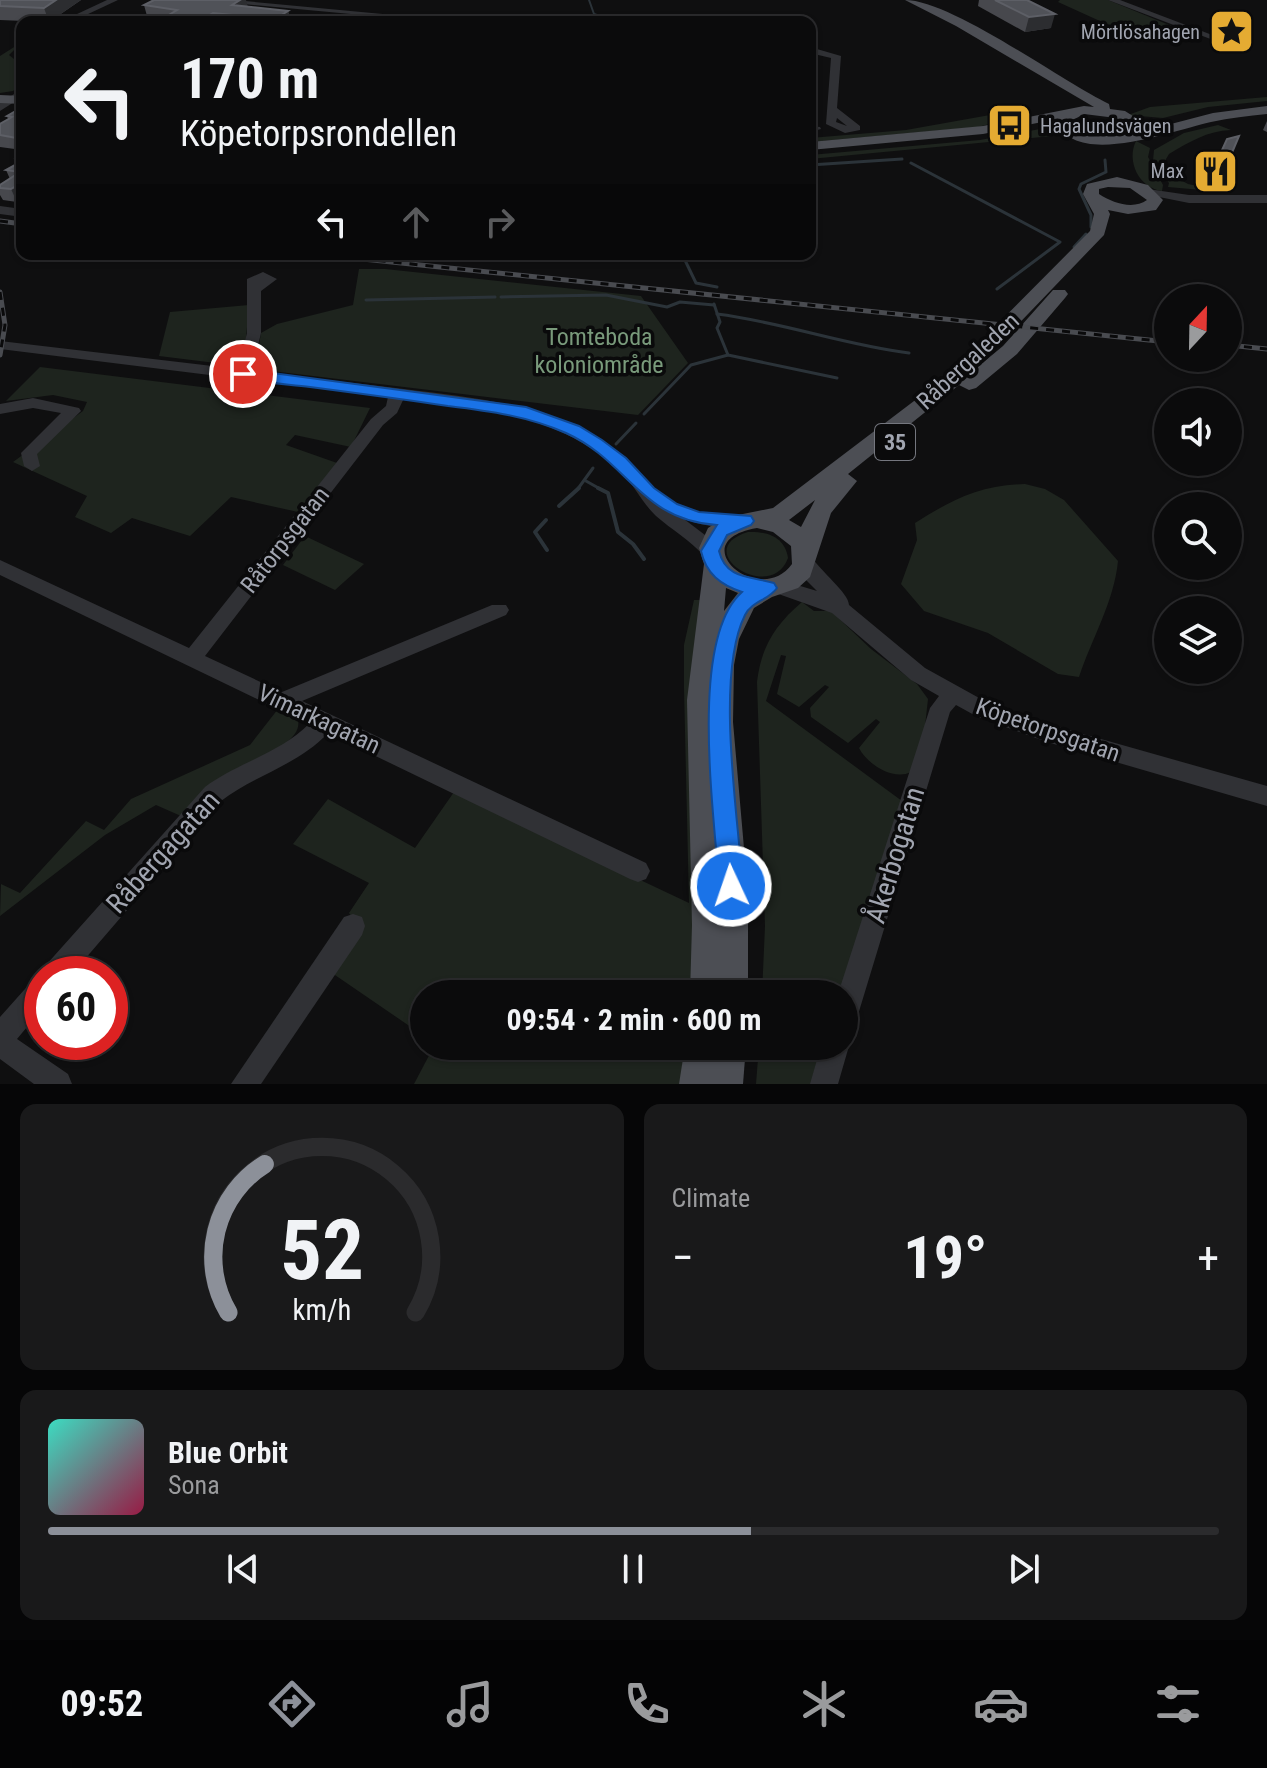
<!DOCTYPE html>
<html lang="en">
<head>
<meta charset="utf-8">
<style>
  :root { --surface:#0b0b0c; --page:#19191a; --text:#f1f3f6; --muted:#9a9b9d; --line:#2b2b2d; --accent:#8c9099 }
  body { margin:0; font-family:"Roboto Condensed",sans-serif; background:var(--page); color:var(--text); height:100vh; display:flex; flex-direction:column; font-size:30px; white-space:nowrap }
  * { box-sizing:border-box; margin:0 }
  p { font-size:26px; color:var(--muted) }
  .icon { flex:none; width:44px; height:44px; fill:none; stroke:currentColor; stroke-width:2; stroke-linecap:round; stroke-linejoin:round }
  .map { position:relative; height:1084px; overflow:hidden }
  .details { display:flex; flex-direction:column; gap:20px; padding:20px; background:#060607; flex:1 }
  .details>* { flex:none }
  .banner { position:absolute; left:16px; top:16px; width:800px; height:244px; border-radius:16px; box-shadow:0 2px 6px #0004,0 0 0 2px var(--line); background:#0b0b0c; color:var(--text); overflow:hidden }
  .needle { width:52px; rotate:22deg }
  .fabs { position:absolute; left:1154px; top:284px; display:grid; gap:16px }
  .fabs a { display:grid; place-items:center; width:88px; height:88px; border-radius:50%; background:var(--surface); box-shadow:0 2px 6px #0004,0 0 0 2px var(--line); font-size:40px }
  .speed { position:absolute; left:24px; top:956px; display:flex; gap:16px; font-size:40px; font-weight:700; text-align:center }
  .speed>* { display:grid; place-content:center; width:104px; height:104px; border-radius:50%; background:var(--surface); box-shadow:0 2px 6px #0004,0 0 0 2px var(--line); line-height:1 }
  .speed .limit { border:12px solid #d22; background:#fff; color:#111 }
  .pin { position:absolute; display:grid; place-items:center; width:68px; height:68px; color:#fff; margin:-34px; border:4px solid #fff; border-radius:50%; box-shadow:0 2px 8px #0007 }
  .me { position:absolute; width:88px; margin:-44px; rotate:357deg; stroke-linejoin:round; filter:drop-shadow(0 0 6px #0008) }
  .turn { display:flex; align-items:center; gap:28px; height:168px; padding:0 32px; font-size:36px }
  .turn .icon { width:104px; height:104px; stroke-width:2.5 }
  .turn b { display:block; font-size:56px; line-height:68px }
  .lanes { display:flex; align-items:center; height:76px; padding:0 32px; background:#0003; justify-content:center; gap:40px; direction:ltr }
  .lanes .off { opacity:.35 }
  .big { font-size:60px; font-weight:700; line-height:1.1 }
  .details .card { flex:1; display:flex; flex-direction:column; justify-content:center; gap:12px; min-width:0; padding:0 28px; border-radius:16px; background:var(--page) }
  .details .dial { align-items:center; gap:0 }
  .dial svg { height:208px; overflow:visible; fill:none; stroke:var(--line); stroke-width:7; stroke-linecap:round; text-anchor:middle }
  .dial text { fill:var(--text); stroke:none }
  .song { display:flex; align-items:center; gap:24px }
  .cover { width:96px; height:96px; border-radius:12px; background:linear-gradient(135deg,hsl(170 70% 55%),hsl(340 70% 35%)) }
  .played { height:8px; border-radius:4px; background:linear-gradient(90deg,var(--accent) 60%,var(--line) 60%) }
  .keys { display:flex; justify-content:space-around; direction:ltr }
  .heat { display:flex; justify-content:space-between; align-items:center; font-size:44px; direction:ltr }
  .details .tiles { flex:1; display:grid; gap:20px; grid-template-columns:1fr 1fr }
  .card:last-child { grid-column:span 2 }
  .trip { position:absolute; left:410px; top:980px; width:448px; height:80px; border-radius:40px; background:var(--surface); box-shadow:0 2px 6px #0004,0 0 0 2px var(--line); font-weight:700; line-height:80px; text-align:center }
  .tab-bar { display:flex; height:128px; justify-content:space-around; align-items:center; background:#040405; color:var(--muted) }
  .tab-bar .icon { width:56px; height:56px }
  .tab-bar .on { color:var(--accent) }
  .tab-bar b { font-size:36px; color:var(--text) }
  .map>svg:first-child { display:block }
  .green { fill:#1e241e }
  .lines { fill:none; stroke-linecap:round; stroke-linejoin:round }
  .stream-far2 { stroke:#2b3339; stroke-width:2 }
  .stream-far1 { stroke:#2b3339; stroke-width:3 }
  .stream { stroke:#2b3339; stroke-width:4 }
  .minor { fill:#303135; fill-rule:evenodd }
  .major { fill:#4c4e54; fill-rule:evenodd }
  .rail-casing { stroke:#494b50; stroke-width:5 }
  .rail { stroke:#0a0a0b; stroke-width:3; stroke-dasharray:8; stroke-linecap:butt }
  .wall { fill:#47484d }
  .shaded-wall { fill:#2c2d30 }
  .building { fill:#505258; stroke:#5d5f66; stroke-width:2 }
  .route { fill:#1a73e8; stroke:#114b97; stroke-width:2 }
  .labels { text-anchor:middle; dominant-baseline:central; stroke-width:7; stroke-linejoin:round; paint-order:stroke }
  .far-poi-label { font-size:20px; fill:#a1a5b0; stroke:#0a0a0b; text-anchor:end }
  .shield { fill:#0a0a0b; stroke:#74767e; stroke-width:2 }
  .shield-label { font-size:22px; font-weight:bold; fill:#a1a5b0 }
  .park-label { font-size:24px; fill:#799a7b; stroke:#0a0a0b }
  .street-label { font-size:24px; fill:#a1a5b0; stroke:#0a0a0b }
  .near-street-label { font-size:28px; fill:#a1a5b0; stroke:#0a0a0b }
</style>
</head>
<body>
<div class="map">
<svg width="1267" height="1084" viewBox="0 0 1267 1084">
  <rect width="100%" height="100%" fill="#0f0f10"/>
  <g class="green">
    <path d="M1060,0H1108L1174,27L1133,31L1113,27L1058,2Z"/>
    <path d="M22,42L9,55L14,59L21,84L13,91L0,93V56Z"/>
    <path d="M1267,97V101L1208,107L1163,118L1128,115L1150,107Z"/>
    <path d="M990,115L1001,121L978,127L810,142V138L906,130Z"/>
    <path d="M1218,125L1231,130C1207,131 1189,142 1169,154L1166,159V172L1188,184L1224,192L1168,187L1169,183L1153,161L1154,150L1184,133Z"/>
    <path d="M1040,129L1073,134L810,159V155L980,140Z"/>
    <path d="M1136,141L1150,148L1148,157L1163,185L1162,191C1139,188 1126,161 1136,141Z"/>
    <path d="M359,269H385L641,296L688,363L638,415L255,369L261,333L277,324L353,305Z"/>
    <path d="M249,305L244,360L240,366L159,356L170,312Z"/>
    <path d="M40,367L370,408L351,447L295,435L286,445L337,463L298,512L231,497L190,536L132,518L111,533L75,517L87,496L13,462L83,411L87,402L53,395L6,401Z"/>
    <path d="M1025,484L1045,489L1064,500L1118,561C1114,602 1092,638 1079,677L1058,674L988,633L924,611L901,584L917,540L915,523C953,499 980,485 1025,484Z"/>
    <path d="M748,532C767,531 785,537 788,558C771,605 688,550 748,532Z"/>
    <path d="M305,536L364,564L335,590L283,565Z"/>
    <path d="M694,600H704L694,994H424V1036L332,973L360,928L349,913L369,883L293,844L328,799L415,848L454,792L689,903L684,688V645Z"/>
    <path d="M802,602L814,611H831L871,649L917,684L928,699L925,726L911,772C893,781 867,764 859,748L880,722L876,719L848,743L811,717L810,708L829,687L825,685L799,707L777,694L786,656L781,655L766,701L902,801L841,994H762L765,926L757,682C761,647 775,625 802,602Z"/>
    <path d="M278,709L298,720C304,747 238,765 217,780C204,790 192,804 181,816L156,805L105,835L0,916L1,884L20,893L86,821L104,830L131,799L250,745Z"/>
    <path d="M434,1046H689L685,1084H414Z"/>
    <path d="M759,1046H825L813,1084H756Z"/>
  </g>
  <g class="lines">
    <path class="stream-far2" d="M589,0L594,14L618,22"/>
    <g class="stream-far1">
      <path d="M911,163L1060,242L997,289"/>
      <path d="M810,165L902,159"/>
      <path d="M1091,227V215L1079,189L1081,184L1106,172L1105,160"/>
      <path d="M1074,247L1086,234"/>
      <path d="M682,254L696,283L717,287"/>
      <path d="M501,297L606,295L667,307L680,302L714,305"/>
      <path d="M366,300L495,297"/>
      <path d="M717,314C782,322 844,345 909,353"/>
      <path d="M728,355L837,378"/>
      <path d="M644,414L691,365L728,355L717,328L720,322L714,304"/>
      <path d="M616,444L636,423"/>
      <path d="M586,481L602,490"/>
      <path d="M577,490L593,468"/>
    </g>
    <g class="stream">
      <path d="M598,488L608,493L618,532L633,544L644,559"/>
      <path d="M559,506L579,488"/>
      <path d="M546,520L535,532L547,550"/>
    </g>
    <g class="minor">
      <path d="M107,0H118L71,22H60Z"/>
      <path d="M201,0H234L447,20L437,22Z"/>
      <path d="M1108,0H1120L1228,41L1221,43Z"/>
      <path d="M810,47L841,56L837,108L860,126V130L845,133L826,124L831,58L810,53ZM837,118L847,126L836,122Z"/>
      <path d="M22,48V70L14,59Z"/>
      <path d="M22,89V97L0,111V103Z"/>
      <path d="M810,126L820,127L821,129L810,132Z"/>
      <path d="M1148,189L1189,195H1267V203H1189L1144,194L1142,192Z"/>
      <path d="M0,206L22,209V217L0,214Z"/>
      <path d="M263,272L277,279L261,291V333L252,371C303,377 354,383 404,389C475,398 549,404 609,445C633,461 647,481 664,503L670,501L700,512L748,517L751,521C739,534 700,525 684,519L705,535L719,551L716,556H704C690,540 672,530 656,516C641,502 633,482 617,468C558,415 479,407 404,398L397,413L383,425L205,656L282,692L492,605H506L509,610L506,615L302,701L646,863L650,871L646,879L638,882L630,879L328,733C298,765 255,775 221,801L72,974H42L46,965L205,787C237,763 280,753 309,724L0,575V560L189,648L371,419L386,406L388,397L0,349V341L238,369L247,333V279Z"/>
      <path d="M33,398L79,408L81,411L37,454L40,466L32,471L24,466L21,453L61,413L33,408L0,414V404Z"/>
      <path d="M805,554L811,556C820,571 849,593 849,605L925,668L990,704L1048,724L1267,786V806L1047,742L976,716L956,705L950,712L857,1018L853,1027L844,1031V994H838L930,708L939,696L911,680L832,613L770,591L768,586L770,581L777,579L817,591L806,580L796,561Z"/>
      <path d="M353,914L362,917L365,926L362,935L261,1084H231L344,917Z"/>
      <path d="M42,976V1009L17,1039L68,1074L72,1084H34L0,1059V1017L33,980Z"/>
      <path d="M844,1036L849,1046L838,1084H810L821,1046H844Z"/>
    </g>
    <g class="major">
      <path d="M905,0C951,0 1060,80 1109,104L1110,109L1125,111L1147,125L1148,130L1213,113L1267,106V114C1248,116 1230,118 1211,122C1177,129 1071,171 1057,119L983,134L810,150V142L983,126L1084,106L1094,107L956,26ZM1084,114L1116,118L1135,129L1134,133C1110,137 1088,140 1071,121Z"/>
      <path d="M0,95L22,96V104L0,103Z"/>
      <path d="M1117,177L1148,185L1163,200L1156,210L1128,214L1108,210L1110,214L1104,235L974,370L1003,346L1053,290H1065L1068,294L1065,298L1017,354L976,388L969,390L959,385L848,474L857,481L831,513L810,577L798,588L772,597L754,608L739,639L734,665L733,722L748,894V994H690L692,925L687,700L704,564L699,548L708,528L723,518L773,508L943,379L1090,231L1094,214L1083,194L1087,184ZM1108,187L1130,188L1147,200C1133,210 1113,203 1099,194V189ZM815,500L801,527L789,520ZM757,528L773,532L791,546L792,564C760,609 680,541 757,528ZM726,588L738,593L724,611Z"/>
      <path d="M685,1046H746L743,1084H679Z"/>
    </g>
    <defs>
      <g id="rail">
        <path d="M0,221L22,224"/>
        <path d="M314,254L1168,342"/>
        <path d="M0,292L5,325L0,355"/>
        <path d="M1228,345L1267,349"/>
      </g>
    </defs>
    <use href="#rail" class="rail-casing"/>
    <use href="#rail" class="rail"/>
  </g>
  <g class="wall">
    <path d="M0,0H81L49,22L0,20Z"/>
    <path d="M979,0H1027L1051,28L1025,32L978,6Z"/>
    <path d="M144,5L248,7L288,11L291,22H157L164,18L147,16Z"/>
    <path d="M22,108V150L0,147V124L8,119L7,116Z"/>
    <path d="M1267,121V132L1263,130Z"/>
    <path d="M22,155L17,202L3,200L0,195V185L10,179L6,170L17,164Z"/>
    <path d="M1228,162L1234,163L1231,169L1221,178L1199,172L1202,166Z"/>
  </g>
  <g class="shaded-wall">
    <path d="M56,0H81L49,22L44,8Z"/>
    <path d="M240,0H246L248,7L232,5Z"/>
    <path d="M288,11L291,22H276L275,19Z"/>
    <path d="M213,13L216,22H198Z"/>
    <path d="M1055,14L1051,28L1025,32L1029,17Z"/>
    <path d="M1234,163L1231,169L1221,178L1223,172Z"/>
    <path d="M22,183V199L17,202L11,189Z"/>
  </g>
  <g class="building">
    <path d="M0,0H56L44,8L0,6Z"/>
    <path d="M154,0H240L232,5L288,11L275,19L213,13L198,22H157L177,10L144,5Z"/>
    <path d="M995,0H1027L1055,14L1029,17Z"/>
    <path d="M21,108H22V139L0,135V124L12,117L7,116Z"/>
    <path d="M1239,136L1228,162L1234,163L1223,172L1202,166L1212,157L1218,159L1227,139Z"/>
    <path d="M22,155V183L11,189L0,188V185L20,172L6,170L17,164L15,159Z"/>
  </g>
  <path class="route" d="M243,369L526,407L579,426L602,440L626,458L654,488L677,504L699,512L751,516L754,521L751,525L727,535L719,551C726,580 751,576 774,583L777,588C769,600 752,601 745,615C715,675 738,817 743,886L740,894L731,898L723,894L719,886C715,817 688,640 742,592C721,585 706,574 701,551L717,525C640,520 628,461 566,433C527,416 489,411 448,406C402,399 356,393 310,387C286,384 261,383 237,377L235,374Z"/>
  <defs>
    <symbol id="sight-square" viewBox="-11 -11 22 22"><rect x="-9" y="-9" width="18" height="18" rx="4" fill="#e5ab32" stroke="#0a0a0b"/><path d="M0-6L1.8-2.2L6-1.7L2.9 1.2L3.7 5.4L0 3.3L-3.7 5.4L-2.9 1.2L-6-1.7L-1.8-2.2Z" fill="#111"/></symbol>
    <symbol id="bus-square" viewBox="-11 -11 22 22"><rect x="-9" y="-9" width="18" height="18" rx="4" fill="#e5ab32" stroke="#0a0a0b"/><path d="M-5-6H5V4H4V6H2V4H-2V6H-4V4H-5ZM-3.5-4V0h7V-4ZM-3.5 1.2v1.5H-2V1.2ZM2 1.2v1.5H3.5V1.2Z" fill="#111"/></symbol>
    <symbol id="restaurant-square" viewBox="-11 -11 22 22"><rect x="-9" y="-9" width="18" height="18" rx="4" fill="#e5ab32" stroke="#0a0a0b"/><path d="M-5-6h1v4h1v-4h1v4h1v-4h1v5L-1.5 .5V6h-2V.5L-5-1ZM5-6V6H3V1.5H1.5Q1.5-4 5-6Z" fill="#111"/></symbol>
  </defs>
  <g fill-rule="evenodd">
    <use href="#sight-square" x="1206" y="6" width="51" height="51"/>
    <use href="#bus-square" x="984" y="100" width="51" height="51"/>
    <use href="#restaurant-square" x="1190" y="146" width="51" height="51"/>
  </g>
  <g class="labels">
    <g class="far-poi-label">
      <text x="1200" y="32">Mörtlösahagen</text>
      <text x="1040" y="126" text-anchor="start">Hagalundsvägen</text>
      <text x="1184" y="171">Max</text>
    </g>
    <rect class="shield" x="875" y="424" width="40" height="36" rx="6"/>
    <g class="shield-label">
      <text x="895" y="442">35</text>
    </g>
    <g class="park-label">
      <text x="599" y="337">Tomteboda<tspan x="599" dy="28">koloniområde</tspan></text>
    </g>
    <g class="street-label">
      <text transform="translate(968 361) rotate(-43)">Råbergaleden</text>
      <text transform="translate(285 540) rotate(-52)">Råtorpsgatan</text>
      <text transform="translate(319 719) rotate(25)">Vimarkagatan</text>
      <text transform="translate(1048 730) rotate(19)">Köpetorpsgatan</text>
    </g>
    <g class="near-street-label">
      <text transform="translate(163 852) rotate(-48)">Råbergagatan</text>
      <text transform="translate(895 855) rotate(-73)">Åkerbogatan</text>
    </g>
  </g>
</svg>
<div class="fabs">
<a><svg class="needle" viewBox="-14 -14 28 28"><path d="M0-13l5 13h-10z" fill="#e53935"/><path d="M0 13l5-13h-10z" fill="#9a9b9d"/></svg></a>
<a><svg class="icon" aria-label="sound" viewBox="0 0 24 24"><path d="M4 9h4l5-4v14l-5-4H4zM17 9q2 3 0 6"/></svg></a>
<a><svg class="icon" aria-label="search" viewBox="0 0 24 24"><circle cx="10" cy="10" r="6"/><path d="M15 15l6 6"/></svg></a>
<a><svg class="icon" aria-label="layers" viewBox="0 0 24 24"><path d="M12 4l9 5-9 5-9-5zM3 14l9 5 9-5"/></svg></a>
</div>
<div class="speed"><div class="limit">60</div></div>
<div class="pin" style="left:243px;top:374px;background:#d93025"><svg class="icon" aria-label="arrive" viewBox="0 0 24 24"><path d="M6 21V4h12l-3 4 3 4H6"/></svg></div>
<svg class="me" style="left:731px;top:886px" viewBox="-20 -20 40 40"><circle r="17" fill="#1a73e8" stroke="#fff" stroke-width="3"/><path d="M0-11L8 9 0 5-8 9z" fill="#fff"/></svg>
<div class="trip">09:54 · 2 min · 600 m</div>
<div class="banner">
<div class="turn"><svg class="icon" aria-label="left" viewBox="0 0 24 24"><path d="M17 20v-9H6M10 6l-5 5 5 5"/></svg><div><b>170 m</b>Köpetorpsrondellen</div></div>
<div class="lanes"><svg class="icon" aria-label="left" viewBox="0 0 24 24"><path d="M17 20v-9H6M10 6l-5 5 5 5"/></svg><svg class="icon off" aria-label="ahead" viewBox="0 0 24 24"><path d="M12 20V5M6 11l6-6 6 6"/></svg><svg class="icon off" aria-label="right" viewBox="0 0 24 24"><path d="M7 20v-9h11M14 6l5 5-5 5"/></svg></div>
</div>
</div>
<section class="details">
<div class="tiles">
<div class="card dial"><svg viewBox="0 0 100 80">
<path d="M14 69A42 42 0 1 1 86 69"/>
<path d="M14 69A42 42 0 0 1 28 12" stroke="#8c9099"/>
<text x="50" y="56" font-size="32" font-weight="700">52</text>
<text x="50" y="72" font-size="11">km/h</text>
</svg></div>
<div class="card"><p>Climate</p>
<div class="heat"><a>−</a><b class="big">19°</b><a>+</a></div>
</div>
<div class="card">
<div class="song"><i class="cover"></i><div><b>Blue Orbit</b><p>Sona</p></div></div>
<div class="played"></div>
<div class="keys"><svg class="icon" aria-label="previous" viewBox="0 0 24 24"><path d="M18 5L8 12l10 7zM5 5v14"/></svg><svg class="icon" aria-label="pause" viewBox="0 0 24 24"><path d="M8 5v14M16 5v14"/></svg><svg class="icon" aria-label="next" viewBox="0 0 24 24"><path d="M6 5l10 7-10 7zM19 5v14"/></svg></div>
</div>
</div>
</section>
<nav class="tab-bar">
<b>09:52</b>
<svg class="icon on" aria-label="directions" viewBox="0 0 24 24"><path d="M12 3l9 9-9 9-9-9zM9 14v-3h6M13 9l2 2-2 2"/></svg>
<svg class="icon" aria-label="music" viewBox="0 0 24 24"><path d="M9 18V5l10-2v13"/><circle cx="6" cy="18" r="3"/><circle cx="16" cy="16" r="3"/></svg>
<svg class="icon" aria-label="phone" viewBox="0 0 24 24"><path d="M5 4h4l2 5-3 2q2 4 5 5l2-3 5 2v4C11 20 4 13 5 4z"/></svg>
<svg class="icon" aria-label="climate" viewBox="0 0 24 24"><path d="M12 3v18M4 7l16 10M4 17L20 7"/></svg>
<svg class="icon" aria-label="car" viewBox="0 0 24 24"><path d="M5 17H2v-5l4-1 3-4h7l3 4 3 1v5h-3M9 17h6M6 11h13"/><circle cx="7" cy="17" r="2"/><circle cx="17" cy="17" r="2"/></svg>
<svg class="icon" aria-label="filters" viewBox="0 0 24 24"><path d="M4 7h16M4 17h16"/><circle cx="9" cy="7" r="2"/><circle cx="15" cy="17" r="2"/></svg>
</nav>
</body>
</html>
